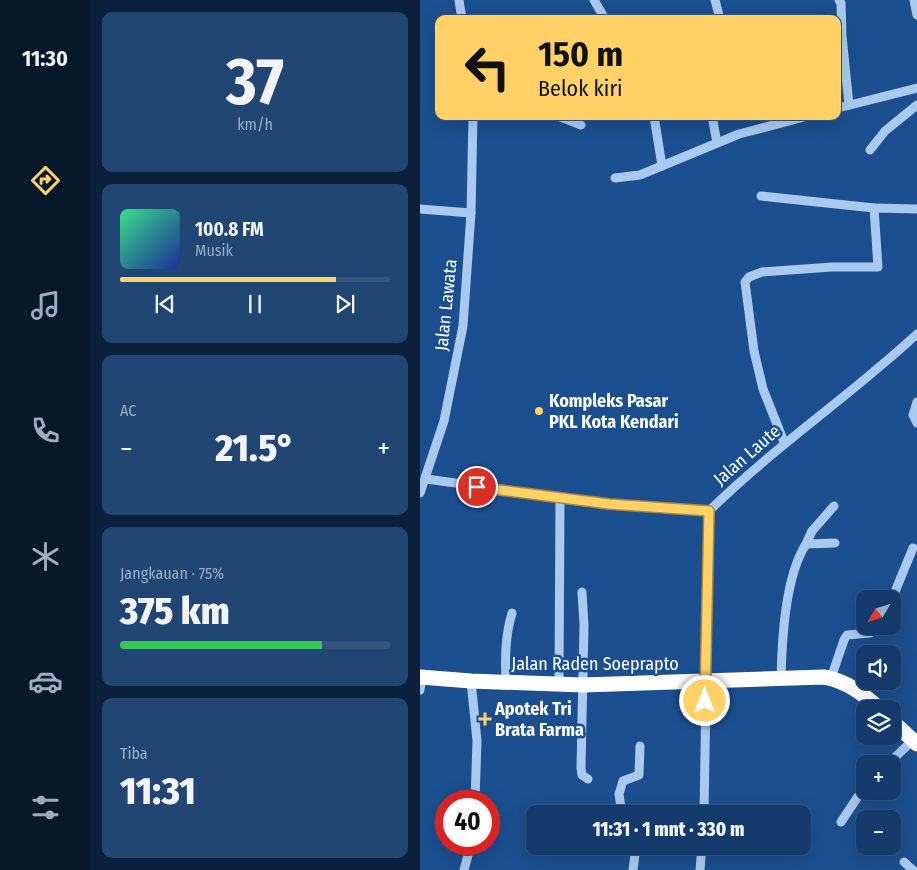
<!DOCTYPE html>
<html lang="id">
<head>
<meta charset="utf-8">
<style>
  :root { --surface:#143b6b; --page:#214673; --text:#f1f3f6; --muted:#9dadc1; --line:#33557e; --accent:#ffd166 }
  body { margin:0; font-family:"Fira Sans Condensed",sans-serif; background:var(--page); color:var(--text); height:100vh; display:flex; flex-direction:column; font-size:19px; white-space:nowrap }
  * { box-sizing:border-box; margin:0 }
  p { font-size:16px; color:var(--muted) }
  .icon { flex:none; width:28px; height:28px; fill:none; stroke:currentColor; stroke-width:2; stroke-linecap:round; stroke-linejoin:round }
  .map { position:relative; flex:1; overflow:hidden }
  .details { display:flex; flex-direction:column; gap:12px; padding:12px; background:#0b203b; width:330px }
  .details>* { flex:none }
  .top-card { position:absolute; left:15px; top:15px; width:406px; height:105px; border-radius:10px; box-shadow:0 5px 20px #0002,0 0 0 1px var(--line); background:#ffd166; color:#111; overflow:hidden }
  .needle { width:32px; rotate:232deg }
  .buttons { position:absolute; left:436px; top:590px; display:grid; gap:10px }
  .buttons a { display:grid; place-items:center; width:45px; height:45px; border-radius:10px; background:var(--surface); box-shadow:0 5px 20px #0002,0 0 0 1px var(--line); font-size:25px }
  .speed { position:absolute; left:15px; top:790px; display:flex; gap:10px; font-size:25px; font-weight:700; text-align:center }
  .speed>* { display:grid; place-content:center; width:65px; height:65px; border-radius:50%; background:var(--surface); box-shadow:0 5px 20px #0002,0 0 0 1px var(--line); line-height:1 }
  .speed .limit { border:8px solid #d22; background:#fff; color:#111 }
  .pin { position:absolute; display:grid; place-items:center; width:42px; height:42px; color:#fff; margin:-21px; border:2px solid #fff; border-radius:50%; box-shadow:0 1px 5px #0007 }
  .me { position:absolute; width:55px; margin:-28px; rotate:0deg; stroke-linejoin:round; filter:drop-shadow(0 0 4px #0008) }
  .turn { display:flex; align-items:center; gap:18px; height:105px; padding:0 20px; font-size:22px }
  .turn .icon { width:65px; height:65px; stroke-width:2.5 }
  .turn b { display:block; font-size:35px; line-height:42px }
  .big { font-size:38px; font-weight:800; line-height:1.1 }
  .details .widget { flex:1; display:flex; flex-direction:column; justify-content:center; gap:8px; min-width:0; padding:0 18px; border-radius:10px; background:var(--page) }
  .details .dial { align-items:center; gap:0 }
  .dial b { font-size:65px; line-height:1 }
  .song { display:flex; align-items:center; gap:15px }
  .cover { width:60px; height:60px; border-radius:8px; background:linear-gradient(135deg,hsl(150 70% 55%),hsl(230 70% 35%)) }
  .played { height:5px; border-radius:2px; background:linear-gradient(90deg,var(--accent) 80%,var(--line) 80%) }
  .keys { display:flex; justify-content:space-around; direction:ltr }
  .heat { display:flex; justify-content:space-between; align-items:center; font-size:28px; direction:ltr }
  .charge { height:8px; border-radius:4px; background:linear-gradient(90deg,#34c759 75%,var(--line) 0) }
  .trip { position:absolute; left:106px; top:805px; width:285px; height:50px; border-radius:10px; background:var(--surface); box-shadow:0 5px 20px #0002,0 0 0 1px var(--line); font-weight:800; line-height:50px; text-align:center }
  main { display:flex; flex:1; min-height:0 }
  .menu { display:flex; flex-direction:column; width:90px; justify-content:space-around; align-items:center; background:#08182b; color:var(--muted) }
  .menu .icon { width:35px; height:35px }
  .menu .current { color:var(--accent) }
  .menu b { font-size:22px; color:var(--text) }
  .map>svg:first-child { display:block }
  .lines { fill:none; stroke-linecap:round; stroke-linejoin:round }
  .minor { stroke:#a9c9ee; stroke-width:9 }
  .highway { stroke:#fff; stroke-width:15 }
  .route-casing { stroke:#a68842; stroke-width:12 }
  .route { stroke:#ffd166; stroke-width:9 }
  .poi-dot { fill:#ffd166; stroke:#1b4f8f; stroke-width:2 }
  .labels { text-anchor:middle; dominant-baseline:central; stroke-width:5; stroke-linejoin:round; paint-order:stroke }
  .street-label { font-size:18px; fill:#fff; stroke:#1b4f8f }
  .poi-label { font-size:18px; font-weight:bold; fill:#fff; stroke:#1b4f8f; text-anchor:start }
</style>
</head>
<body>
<main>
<nav class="menu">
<b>11:30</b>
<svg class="icon current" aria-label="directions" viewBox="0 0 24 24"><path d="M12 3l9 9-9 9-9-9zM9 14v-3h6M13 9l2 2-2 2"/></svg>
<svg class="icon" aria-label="music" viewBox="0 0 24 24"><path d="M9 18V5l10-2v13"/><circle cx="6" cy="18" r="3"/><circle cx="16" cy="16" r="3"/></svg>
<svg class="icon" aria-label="phone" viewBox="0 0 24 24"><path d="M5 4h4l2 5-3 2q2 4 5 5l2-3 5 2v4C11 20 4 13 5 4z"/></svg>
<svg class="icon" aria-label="climate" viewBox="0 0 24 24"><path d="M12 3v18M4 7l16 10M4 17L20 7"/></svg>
<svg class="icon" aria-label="car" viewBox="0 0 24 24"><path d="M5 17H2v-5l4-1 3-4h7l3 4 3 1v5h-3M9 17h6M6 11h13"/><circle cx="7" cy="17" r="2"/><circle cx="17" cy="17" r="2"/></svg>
<svg class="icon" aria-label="filters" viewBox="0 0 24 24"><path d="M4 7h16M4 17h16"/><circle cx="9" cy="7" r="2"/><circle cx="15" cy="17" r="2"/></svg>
</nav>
<section class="details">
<div class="widget dial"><b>37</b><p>km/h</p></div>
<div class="widget">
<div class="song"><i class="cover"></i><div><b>100.8 FM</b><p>Musik</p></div></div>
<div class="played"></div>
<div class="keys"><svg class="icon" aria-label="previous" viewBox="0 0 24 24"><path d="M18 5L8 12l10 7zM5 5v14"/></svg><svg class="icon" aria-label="pause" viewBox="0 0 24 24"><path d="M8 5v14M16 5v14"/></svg><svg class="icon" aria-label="next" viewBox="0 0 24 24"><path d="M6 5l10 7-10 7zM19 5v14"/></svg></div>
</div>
<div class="widget"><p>AC</p>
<div class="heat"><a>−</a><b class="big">21.5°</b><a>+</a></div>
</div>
<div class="widget"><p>Jangkauan · 75%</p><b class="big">375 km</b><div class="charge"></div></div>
<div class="widget"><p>Tiba</p><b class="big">11:31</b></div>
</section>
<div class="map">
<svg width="497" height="870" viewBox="0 0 497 870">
  <rect width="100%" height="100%" fill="#1b4f8f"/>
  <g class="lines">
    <g class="minor">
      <path d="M39,0L42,19"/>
      <path d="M174,0L185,19"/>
      <path d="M295,0L300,19"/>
      <path d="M419,0L421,3L422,36L429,105"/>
      <path d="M494,0L497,15"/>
      <path d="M418,108L497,88"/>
      <path d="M138,116L161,125"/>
      <path d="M234,116L242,166"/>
      <path d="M292,116L297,143"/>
      <path d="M450,150L465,131L497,105"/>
      <path d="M195,178L220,175L319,134L388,116"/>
      <path d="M341,196L454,208"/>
      <path d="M0,209L51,213"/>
      <path d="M497,402L493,415L497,423"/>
      <path d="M364,442L343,389L334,351L325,282L329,277L342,272L412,267H458L454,208L497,209"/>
      <path d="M6,479L189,504L289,511"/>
      <path d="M0,493L24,421L43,326L51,213L53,116"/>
      <path d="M386,544L392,531L414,506"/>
      <path d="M162,592L164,625L161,768L162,775L168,779"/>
      <path d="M472,599L493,548"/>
      <path d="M361,678C362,639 365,577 386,544L415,543"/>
      <path d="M411,678L424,640L427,635L450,633L459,626"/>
      <path d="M51,681L57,741L55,801"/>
      <path d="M86,682C85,657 85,637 92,613"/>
      <path d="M139,685L140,497"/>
      <path d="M0,690L2,677"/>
      <path d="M468,764L493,740"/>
      <path d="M213,814L201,808L199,794L203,781L219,775L220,746"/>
      <path d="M284,814L289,511C354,447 430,396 497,334"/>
      <path d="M421,822L445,786"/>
      <path d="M484,862L493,870"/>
      <path d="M44,870L51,844"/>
      <path d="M213,870L216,846"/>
      <path d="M280,870L282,846"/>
    </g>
    <g class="highway">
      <path d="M0,677L51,681L163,685L404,677C427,681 443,694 460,709"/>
      <path d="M472,721L497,744"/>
    </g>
  </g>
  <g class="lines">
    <defs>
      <path id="route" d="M57,487L189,504L289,511L285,701"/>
    </defs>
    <use href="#route" class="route-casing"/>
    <use href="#route" class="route"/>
  </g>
  <g class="poi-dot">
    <circle cx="119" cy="411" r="5"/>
    <path d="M62.5 711.5h5v5h5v5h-5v5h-5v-5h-5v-5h5z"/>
  </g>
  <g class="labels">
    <g class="street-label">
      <text transform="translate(26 305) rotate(-84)">Jalan Lawata</text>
      <text transform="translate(327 455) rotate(-41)">Jalan Laute</text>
      <text x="175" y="664">Jalan Raden Soeprapto</text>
    </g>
    <g class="poi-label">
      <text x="129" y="401">Kompleks Pasar<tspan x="129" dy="21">PKL Kota Kendari</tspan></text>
      <text x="75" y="709">Apotek Tri<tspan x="75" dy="21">Brata Farma</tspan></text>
    </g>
  </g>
</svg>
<div class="buttons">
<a><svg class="needle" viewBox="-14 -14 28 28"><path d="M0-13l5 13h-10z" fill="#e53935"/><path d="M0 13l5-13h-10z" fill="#9dadc1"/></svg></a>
<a><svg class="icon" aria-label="sound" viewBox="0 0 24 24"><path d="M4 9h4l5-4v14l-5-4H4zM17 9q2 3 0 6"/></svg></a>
<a><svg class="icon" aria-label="layers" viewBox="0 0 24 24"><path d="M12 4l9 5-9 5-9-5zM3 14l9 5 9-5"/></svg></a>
<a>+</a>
<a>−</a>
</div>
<div class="speed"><div class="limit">40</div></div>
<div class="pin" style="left:57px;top:487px;background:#d93025"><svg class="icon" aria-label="arrive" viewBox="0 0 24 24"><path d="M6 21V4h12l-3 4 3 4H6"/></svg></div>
<svg class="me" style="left:285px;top:701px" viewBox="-20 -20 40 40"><circle r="17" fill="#ffd166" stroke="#fff" stroke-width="3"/><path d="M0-11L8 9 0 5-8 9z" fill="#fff"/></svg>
<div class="trip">11:31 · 1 mnt · 330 m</div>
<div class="top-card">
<div class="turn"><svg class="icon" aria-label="left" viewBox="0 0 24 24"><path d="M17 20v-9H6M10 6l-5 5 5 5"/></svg><div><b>150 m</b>Belok kiri</div></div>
</div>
</div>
</main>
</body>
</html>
